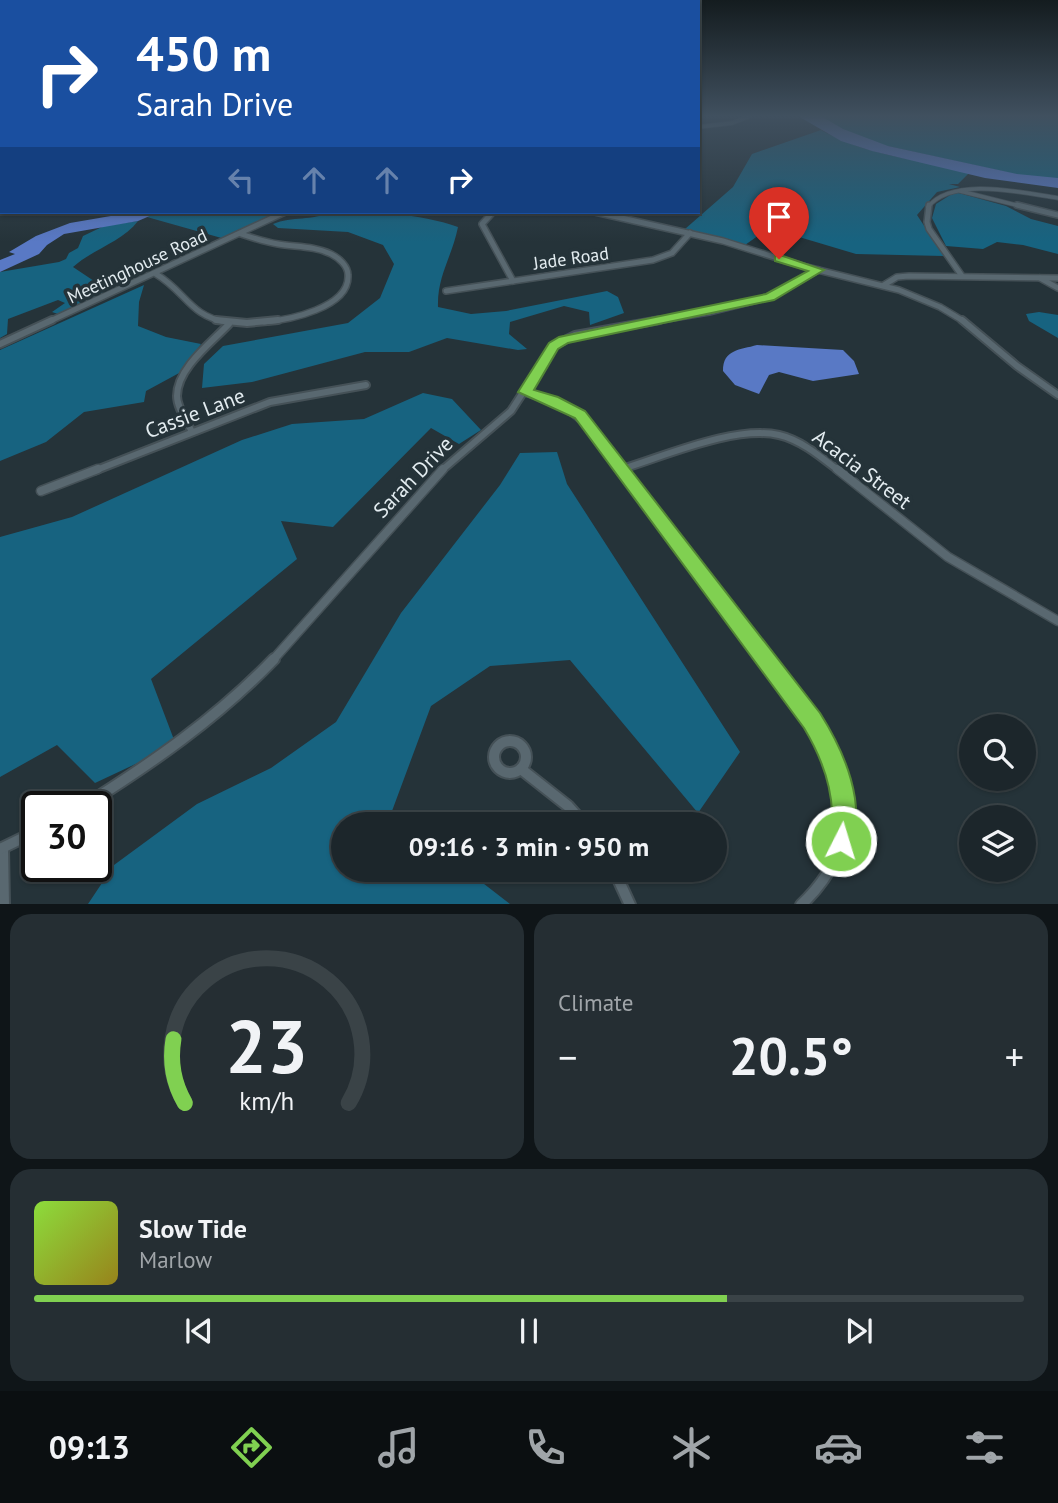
<!DOCTYPE html>
<html lang="en">
<head>
<meta charset="utf-8">
<style>
  :root { --surface:#1c262b; --page:#252e33; --text:#f1f3f6; --muted:#a0a5a9; --line:#3a4347; --accent:#80d051 }
  body { margin:0; font-family:"PT Sans",sans-serif; background:var(--page); color:var(--text); height:100vh; display:flex; flex-direction:column; font-size:26px; white-space:nowrap }
  * { box-sizing:border-box; margin:0 }
  p { font-size:23px; color:var(--muted) }
  .icon { flex:none; width:38px; height:38px; fill:none; stroke:currentColor; stroke-width:2; stroke-linecap:round; stroke-linejoin:round }
  .map { position:relative; height:904px; overflow:hidden }
  .sheet { display:flex; flex-direction:column; gap:10px; padding:10px; background:#0f1518; flex:1 }
  .sheet>* { flex:none }
  .hud { position:absolute; left:0px; top:0px; width:700px; height:214px; box-shadow:0 2px 5px #0004,0 0 0 2px var(--line); background:#1a4fa0; color:#fff; overflow:hidden }
  .fabs { position:absolute; left:959px; top:714px; display:grid; gap:14px }
  .fabs a { display:grid; place-items:center; width:77px; height:77px; border-radius:50%; background:var(--surface); box-shadow:0 2px 5px #0004,0 0 0 2px var(--line); font-size:35px }
  .speed { position:absolute; left:21px; top:791px; display:flex; gap:14px; font-size:35px; font-weight:700; text-align:center }
  .speed>* { display:grid; place-content:center; width:91px; height:91px; border-radius:50%; background:var(--surface); box-shadow:0 2px 5px #0004,0 0 0 2px var(--line); line-height:1 }
  .speed .limit { border:4px solid #111; border-radius:10px; background:#fff; color:#111 }
  .pin { position:absolute; display:grid; place-items:center; width:60px; height:60px; color:#fff; margin:-72px -30px; border-radius:50% 50% 50% 0; rotate:-45deg; box-shadow:0 0 7px #0007 }
  .pin .icon { rotate:45deg }
  .me { position:absolute; width:77px; margin:-38px; rotate:5deg; stroke-linejoin:round; filter:drop-shadow(0 0 5px #0008) }
  .turn { display:flex; align-items:center; gap:24px; height:147px; padding:0 21px; font-size:32px }
  .turn .icon { width:91px; height:91px; stroke-width:2.5 }
  .turn b { display:block; font-size:49px; line-height:60px }
  .lanes { display:flex; align-items:center; height:66px; padding:0 21px; background:#0003; justify-content:center; gap:35px; direction:ltr }
  .lanes .off { opacity:.35 }
  .big { font-size:52px; font-weight:800; line-height:1.1 }
  .sheet .widget { flex:1; display:flex; flex-direction:column; justify-content:center; gap:10px; min-width:0; padding:0 24px; border-radius:21px; background:var(--page) }
  .sheet .dial { align-items:center; gap:0 }
  .dial svg { height:182px; overflow:visible; fill:none; stroke:var(--line); stroke-width:7; stroke-linecap:round; text-anchor:middle }
  .dial text { fill:var(--text); stroke:none }
  .song { display:flex; align-items:center; gap:21px }
  .cover { width:84px; height:84px; border-radius:10px; background:linear-gradient(135deg,hsl(90 70% 55%),hsl(50 70% 35%)) }
  .played { height:7px; border-radius:4px; background:linear-gradient(90deg,var(--accent) 70%,var(--line) 70%) }
  .keys { display:flex; justify-content:space-around; direction:ltr }
  .heat { display:flex; justify-content:space-between; align-items:center; font-size:38px; direction:ltr }
  .sheet .tiles { flex:1; display:grid; gap:10px; grid-template-columns:1fr 1fr }
  .widget:last-child { grid-column:span 2 }
  .trip { position:absolute; left:331px; top:812px; width:396px; height:70px; border-radius:35px; background:var(--surface); box-shadow:0 2px 5px #0004,0 0 0 2px var(--line); font-weight:800; line-height:70px; text-align:center }
  .dock { display:flex; height:112px; justify-content:space-around; align-items:center; background:#0b0f11; color:var(--muted) }
  .dock .icon { width:49px; height:49px }
  .dock .active { color:var(--accent) }
  .dock b { font-size:32px; color:var(--text) }
  .map>svg:first-child { display:block }
  .green { fill:#176380 }
  .water { fill:#5979c5 }
  .lines { fill:none; stroke-linecap:round; stroke-linejoin:round }
  .street-far4-casing { stroke:#455157; stroke-width:5 }
  .street-far3-casing { stroke:#455157; stroke-width:8 }
  .street-far2-casing { stroke:#455157; stroke-width:10 }
  .street-far1-casing { stroke:#455157; stroke-width:11 }
  .street-casing { stroke:#455157; stroke-width:14 }
  .street-far4 { stroke:#596870; stroke-width:3.5 }
  .street-far3 { stroke:#596870; stroke-width:5 }
  .street-far2 { stroke:#596870; stroke-width:6 }
  .street-far1 { stroke:#596870; stroke-width:8 }
  .street { stroke:#596870; stroke-width:10 }
  .route { fill:#80d051; stroke:#538735; stroke-width:2 }
  .labels { text-anchor:middle; dominant-baseline:central; stroke-width:7; stroke-linejoin:round; paint-order:stroke }
  .far-street-label { font-size:18px; fill:#e3ecf0; stroke:#253339 }
  .street-label { font-size:21px; fill:#e3ecf0; stroke:#253339 }
</style>
</head>
<body>
<div class="map">
<svg width="1058" height="905" viewBox="0 0 1058 905">
  <rect width="100%" height="100%" fill="#253339"/>
  <g class="green">
    <path d="M820,116H1058V179L1019,175L878,144L841,129Z"/>
    <path d="M821,130C866,156 920,159 969,173L958,184H949L960,187L937,192L917,215L944,256L856,254L769,228L745,245L685,229L733,187L752,154Z"/>
    <path d="M955,192L1006,206L1031,219L1058,226V254L1023,245L997,242L983,249L946,246L932,218L936,204Z"/>
    <path d="M159,212H283L225,239L147,217Z"/>
    <path d="M330,212C372,212 419,213 458,227C452,257 437,276 438,307L471,314L506,311L607,291L618,297L624,313L590,325L589,312L564,306L510,322L509,334L527,349L518,350L447,338L409,352H365L252,382L202,388L204,364L223,346L348,323L380,298L394,264L383,245L348,232L278,228L273,224C292,216 313,221 330,212Z"/>
    <path d="M138,221C122,242 93,249 73,267L109,291L58,314L52,312L65,303L58,300L8,319L7,334L0,338V272L59,262L66,259L69,253L78,248L83,236L104,226Z"/>
    <path d="M144,285L139,302L138,326L166,337L201,344L181,372L146,391L144,402L84,412L46,442L0,461V350Z"/>
    <path d="M1039,312L1058,315V338L1029,321L1026,314Z"/>
    <path d="M423,393L452,399L481,430L459,444L431,428L333,527L281,521L297,559L151,679L176,745L95,783L57,745L0,777V537L72,517L242,440L292,424L364,419Z"/>
    <path d="M557,452L567,484L740,752L698,813L570,660L490,666L431,706L392,811L408,824H343V870H466L510,904H88L114,865L197,804L271,768L336,722L401,613L500,485L520,453Z"/>
  </g>
  <g class="water">
    <path d="M798,116H821L843,129L888,146L1017,174L1058,178V188L985,178L872,151L841,141Z"/>
    <path d="M134,212H159L138,221L64,234L47,245L39,254L0,272V260L15,254L9,252L36,236L70,223Z"/>
    <path d="M757,345L843,350L854,361L859,374L813,381L779,372L769,375L759,394L735,385L723,371C723,349 740,350 757,345Z"/>
  </g>
  <g class="lines">
    <defs>
      <g id="street-far4">
        <path d="M698,127L732,123L750,116"/>
        <path d="M960,191L1024,207"/>
        <path d="M928,207C953,176 1023,193 1058,198"/>
      </g>
      <g id="street-far3">
        <path d="M929,205L927,222L929,229L962,276"/>
        <path d="M1017,205L1058,215"/>
        <path d="M493,212L482,224L513,281"/>
        <path d="M595,212L723,241L806,267L899,290L940,307L965,322"/>
        <path d="M241,234C253,238 265,242 278,244C296,247 315,246 331,254C339,258 348,266 348,275C350,308 288,320 264,322"/>
        <path d="M156,274C186,292 190,316 226,322"/>
        <path d="M1040,278L1058,288"/>
        <path d="M884,285L897,277L909,276L1058,278"/>
        <path d="M446,291L653,260L672,253L690,233"/>
        <path d="M48,322L285,212"/>
        <path d="M649,322L709,312L770,297L818,270"/>
      </g>
      <g id="street-far2">
        <path d="M216,320L247,323L278,320"/>
        <path d="M962,320L1017,366L1058,395"/>
        <path d="M0,344L52,320"/>
        <path d="M525,392C583,409 588,425 622,471"/>
        <path d="M192,432C187,421 177,408 177,396C177,368 212,342 229,324"/>
        <path d="M622,469C665,456 735,425 779,435C801,440 821,457 839,471"/>
        <path d="M94,471L270,402L366,385"/>
        <path d="M441,471L511,411L553,346L575,335L660,320"/>
      </g>
      <g id="street-far1">
        <path d="M621,469L767,661"/>
        <path d="M837,469L948,557L1058,621"/>
        <path d="M41,491L98,469"/>
        <path d="M272,661L443,469"/>
      </g>
      <g id="street">
        <path d="M766,659C823,735 890,821 801,905"/>
        <circle cx="510" cy="757" r="16"/>
        <path d="M521,769L568,806L584,824"/>
        <path d="M82,807C152,763 216,719 274,659"/>
        <path d="M3,848L4,905"/>
        <path d="M0,849L37,831"/>
        <path d="M614,870L630,905"/>
      </g>
    </defs>
    <use href="#street-far4" class="street-far4-casing"/>
    <use href="#street-far3" class="street-far3-casing"/>
    <use href="#street-far2" class="street-far2-casing"/>
    <use href="#street-far1" class="street-far1-casing"/>
    <use href="#street" class="street-casing"/>
    <use href="#street-far4" class="street-far4"/>
    <use href="#street-far3" class="street-far3"/>
    <use href="#street-far2" class="street-far2"/>
    <use href="#street-far1" class="street-far1"/>
    <use href="#street" class="street"/>
  </g>
  <linearGradient id="sky" x2="0" y2="1"><stop stop-color="#141c1f"/><stop offset="0.48" stop-color="#40505f"/><stop offset="1" stop-color="#40505f" stop-opacity="0"/></linearGradient>
  <rect width="1058" height="242" fill="url(#sky)"/>
  <path class="route" d="M775,256H783L824,270L774,300L568,343L558,349L534,390L558,397L585,411L820,713C844,751 868,805 850,850L841,854L832,850C826,837 832,826 832,812C831,782 819,753 804,728L575,418L518,392L549,343L559,337L766,294L808,271L775,261Z"/>
  <g class="labels">
    <g class="far-street-label">
      <text transform="translate(571 258) rotate(-8)">Jade Road</text>
      <text transform="translate(137 266) rotate(-25)">Meetinghouse Road</text>
    </g>
    <g class="street-label">
      <text transform="translate(195 413) rotate(-21)">Cassie Lane</text>
      <text transform="translate(862 469) rotate(37)">Acacia Street</text>
      <text transform="translate(413 477) rotate(-46)">Sarah Drive</text>
    </g>
  </g>
</svg>
<div class="fabs">
<a><svg class="icon" aria-label="search" viewBox="0 0 24 24"><circle cx="10" cy="10" r="6"/><path d="M15 15l6 6"/></svg></a>
<a><svg class="icon" aria-label="layers" viewBox="0 0 24 24"><path d="M12 4l9 5-9 5-9-5zM3 14l9 5 9-5"/></svg></a>
</div>
<div class="speed"><div class="limit">30</div></div>
<div class="pin" style="left:779px;top:259px;background:#d93025"><svg class="icon" aria-label="arrive" viewBox="0 0 24 24"><path d="M6 21V4h12l-3 4 3 4H6"/></svg></div>
<svg class="me" style="left:841px;top:841px" viewBox="-20 -20 40 40"><circle r="17" fill="#80d051" stroke="#fff" stroke-width="3"/><path d="M0-11L8 9 0 5-8 9z" fill="#fff"/></svg>
<div class="trip">09:16 · 3 min · 950 m</div>
<div class="hud">
<div class="turn"><svg class="icon" aria-label="right" viewBox="0 0 24 24"><path d="M7 20v-9h11M14 6l5 5-5 5"/></svg><div><b>450 m</b>Sarah Drive</div></div>
<div class="lanes"><svg class="icon off" aria-label="left" viewBox="0 0 24 24"><path d="M17 20v-9H6M10 6l-5 5 5 5"/></svg><svg class="icon off" aria-label="ahead" viewBox="0 0 24 24"><path d="M12 20V5M6 11l6-6 6 6"/></svg><svg class="icon off" aria-label="ahead" viewBox="0 0 24 24"><path d="M12 20V5M6 11l6-6 6 6"/></svg><svg class="icon" aria-label="right" viewBox="0 0 24 24"><path d="M7 20v-9h11M14 6l5 5-5 5"/></svg></div>
</div>
</div>
<section class="sheet">
<div class="tiles">
<div class="widget dial"><svg viewBox="0 0 100 80">
<path d="M14 69A42 42 0 1 1 86 69"/>
<path d="M14 69A42 42 0 0 1 9 41" stroke="#80d051"/>
<text x="50" y="56" font-size="32" font-weight="700">23</text>
<text x="50" y="72" font-size="11">km/h</text>
</svg></div>
<div class="widget"><p>Climate</p>
<div class="heat"><a>−</a><b class="big">20.5°</b><a>+</a></div>
</div>
<div class="widget">
<div class="song"><i class="cover"></i><div><b>Slow Tide</b><p>Marlow</p></div></div>
<div class="played"></div>
<div class="keys"><svg class="icon" aria-label="previous" viewBox="0 0 24 24"><path d="M18 5L8 12l10 7zM5 5v14"/></svg><svg class="icon" aria-label="pause" viewBox="0 0 24 24"><path d="M8 5v14M16 5v14"/></svg><svg class="icon" aria-label="next" viewBox="0 0 24 24"><path d="M6 5l10 7-10 7zM19 5v14"/></svg></div>
</div>
</div>
</section>
<nav class="dock">
<b>09:13</b>
<svg class="icon active" aria-label="directions" viewBox="0 0 24 24"><path d="M12 3l9 9-9 9-9-9zM9 14v-3h6M13 9l2 2-2 2"/></svg>
<svg class="icon" aria-label="music" viewBox="0 0 24 24"><path d="M9 18V5l10-2v13"/><circle cx="6" cy="18" r="3"/><circle cx="16" cy="16" r="3"/></svg>
<svg class="icon" aria-label="phone" viewBox="0 0 24 24"><path d="M5 4h4l2 5-3 2q2 4 5 5l2-3 5 2v4C11 20 4 13 5 4z"/></svg>
<svg class="icon" aria-label="climate" viewBox="0 0 24 24"><path d="M12 3v18M4 7l16 10M4 17L20 7"/></svg>
<svg class="icon" aria-label="car" viewBox="0 0 24 24"><path d="M5 17H2v-5l4-1 3-4h7l3 4 3 1v5h-3M9 17h6M6 11h13"/><circle cx="7" cy="17" r="2"/><circle cx="17" cy="17" r="2"/></svg>
<svg class="icon" aria-label="filters" viewBox="0 0 24 24"><path d="M4 7h16M4 17h16"/><circle cx="9" cy="7" r="2"/><circle cx="15" cy="17" r="2"/></svg>
</nav>
</body>
</html>
